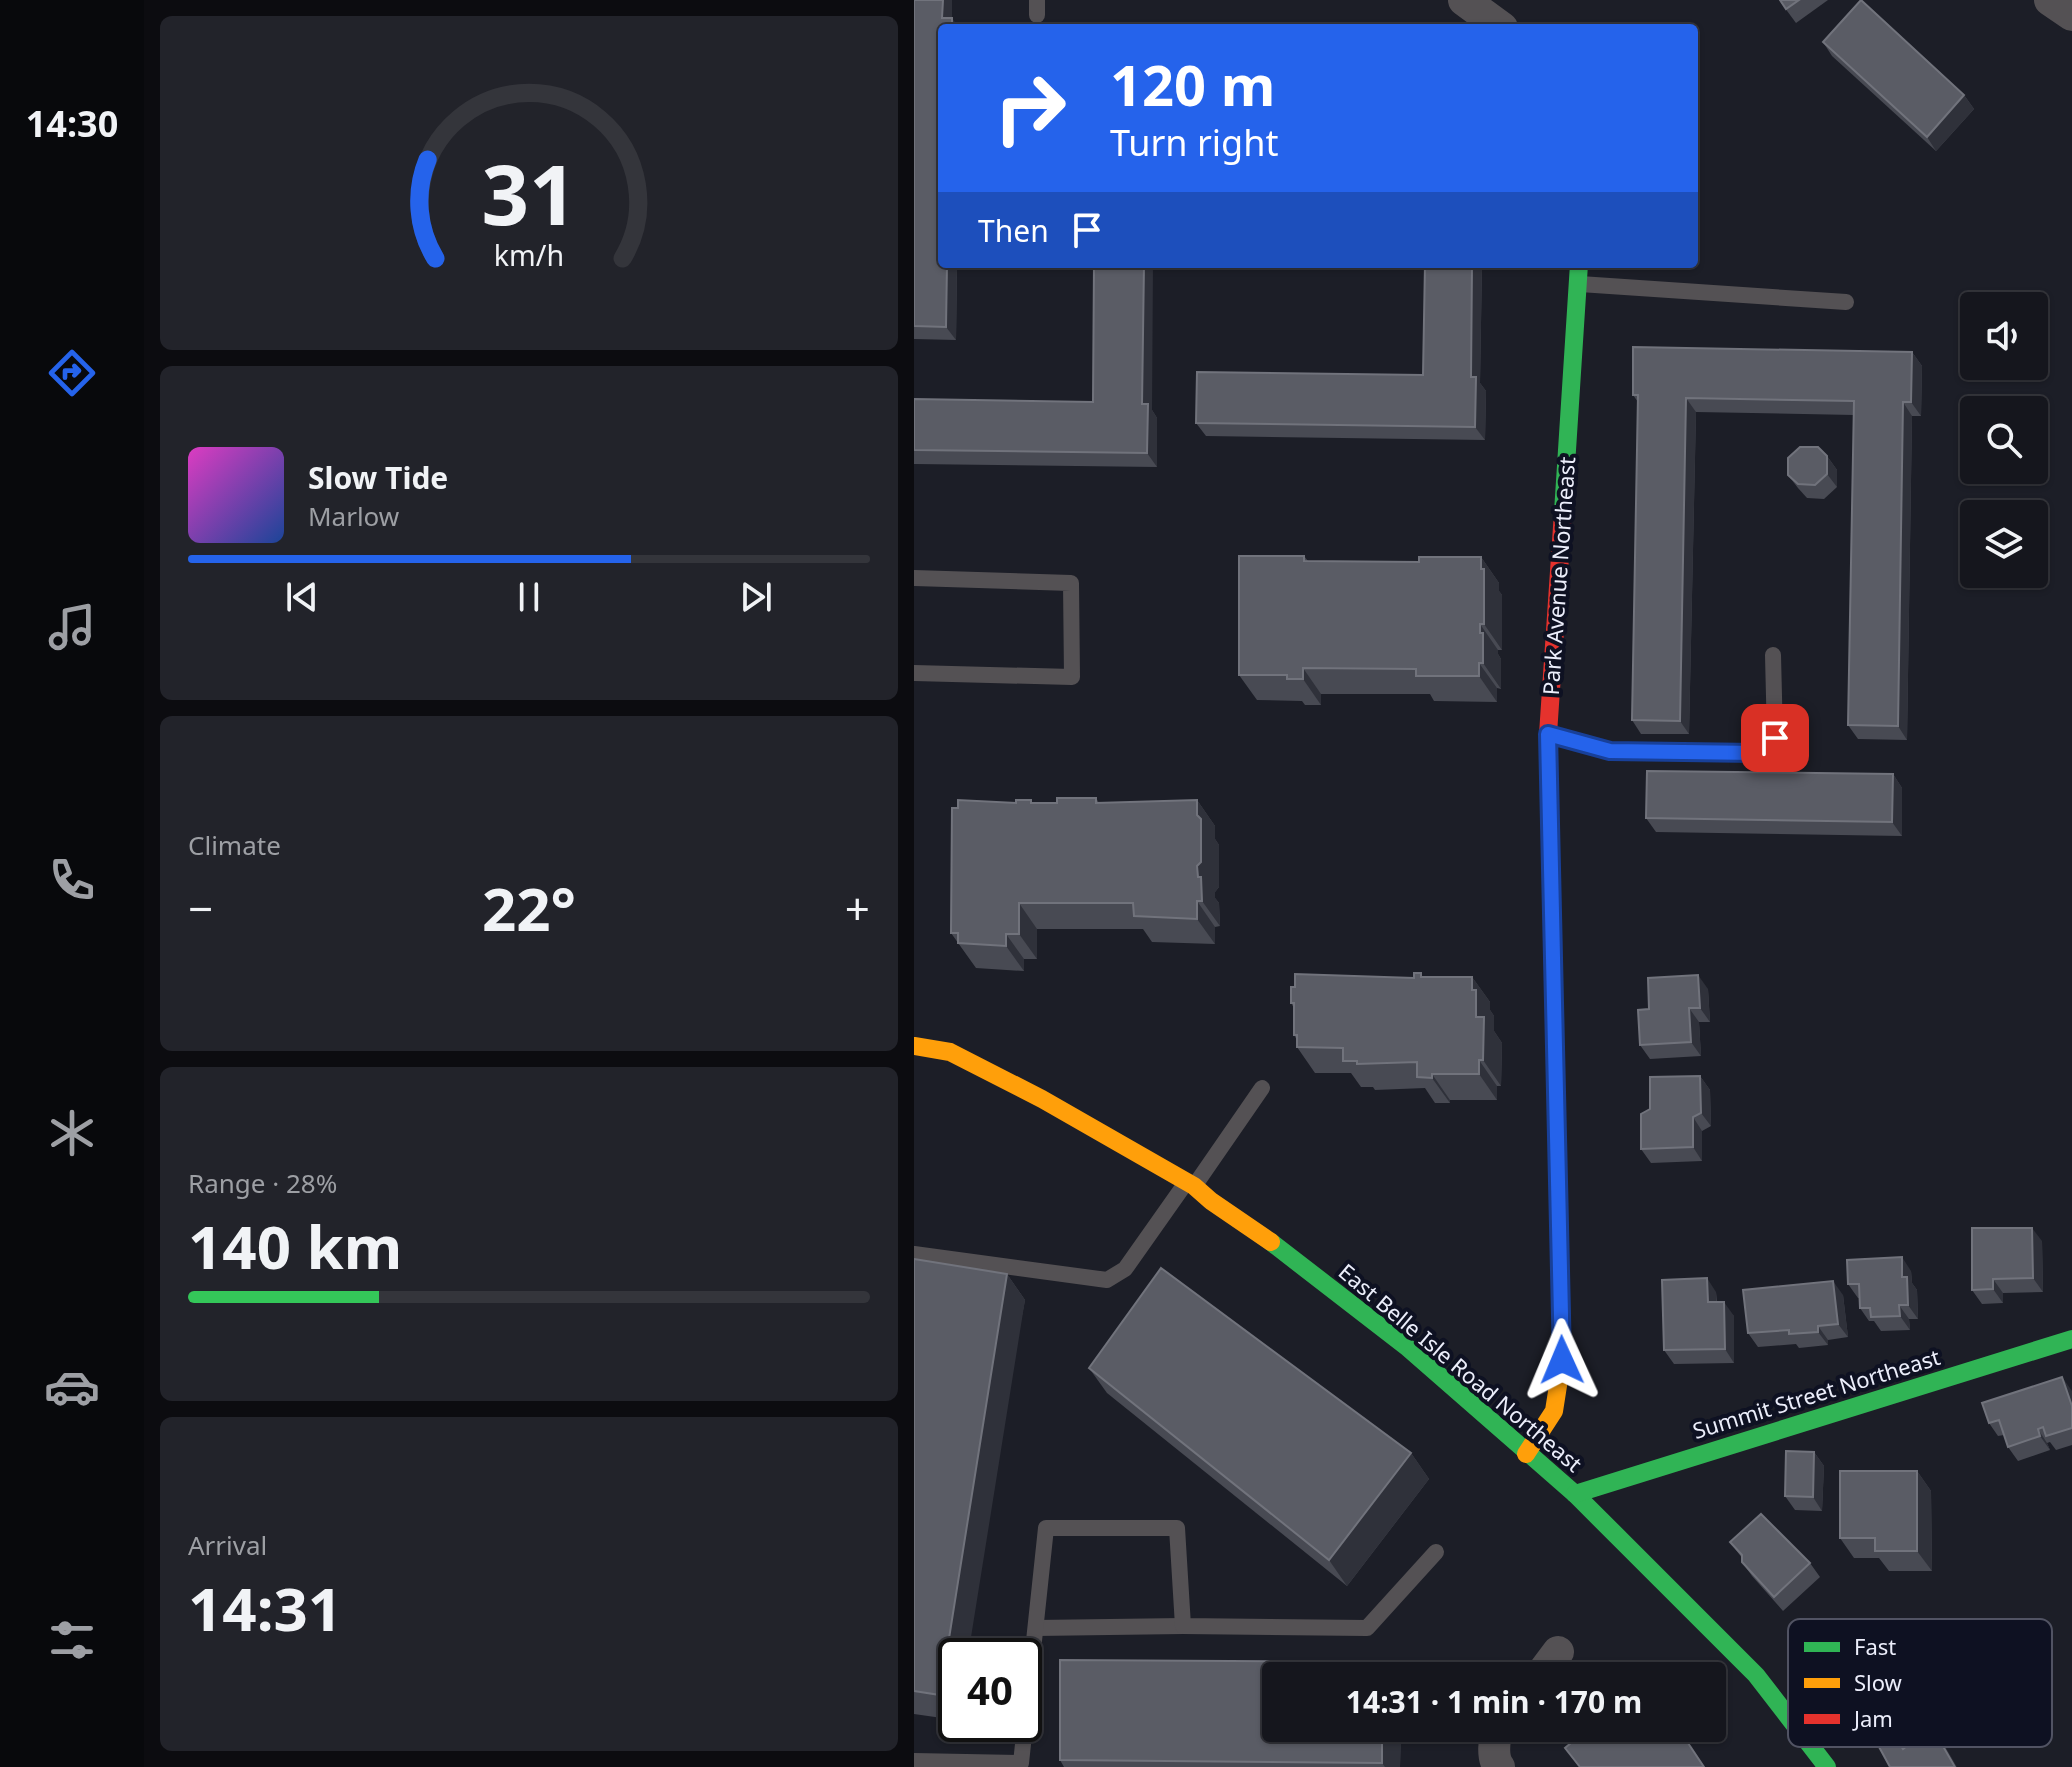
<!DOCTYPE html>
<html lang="en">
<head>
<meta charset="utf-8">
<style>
  :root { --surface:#15161d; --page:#22232a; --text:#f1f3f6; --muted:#9d9fa4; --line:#34353b; --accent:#2563eb }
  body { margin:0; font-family:"Noto Sans",sans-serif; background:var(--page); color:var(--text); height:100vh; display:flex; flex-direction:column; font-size:30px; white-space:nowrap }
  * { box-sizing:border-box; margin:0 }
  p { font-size:26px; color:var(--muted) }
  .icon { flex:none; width:44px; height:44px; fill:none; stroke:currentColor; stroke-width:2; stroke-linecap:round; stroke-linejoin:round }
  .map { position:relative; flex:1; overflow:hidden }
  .drawer { display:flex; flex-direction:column; gap:16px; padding:16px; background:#0c0c10; width:770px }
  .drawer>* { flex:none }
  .hud { position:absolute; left:24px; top:24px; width:760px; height:244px; border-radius:8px; box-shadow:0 2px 6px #0004,0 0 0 2px var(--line); background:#2563eb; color:#fff; overflow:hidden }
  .controls { position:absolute; left:1046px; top:292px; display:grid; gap:16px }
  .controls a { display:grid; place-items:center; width:88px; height:88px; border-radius:8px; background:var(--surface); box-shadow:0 2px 6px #0004,0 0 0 2px var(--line); font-size:40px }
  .speed { position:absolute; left:24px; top:1638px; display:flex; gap:16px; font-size:40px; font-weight:700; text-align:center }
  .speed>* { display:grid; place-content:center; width:104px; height:104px; border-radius:50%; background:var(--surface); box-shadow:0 2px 6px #0004,0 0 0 2px var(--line); line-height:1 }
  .speed .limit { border:4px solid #111; border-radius:12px; background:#fff; color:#111 }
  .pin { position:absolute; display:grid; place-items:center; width:68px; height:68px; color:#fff; margin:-34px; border-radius:16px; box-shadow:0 4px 12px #0006 }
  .me { position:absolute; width:88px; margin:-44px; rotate:359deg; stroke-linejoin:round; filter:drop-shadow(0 0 6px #0008) }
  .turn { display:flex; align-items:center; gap:28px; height:168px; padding:0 40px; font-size:36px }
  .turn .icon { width:104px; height:104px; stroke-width:2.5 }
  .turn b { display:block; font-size:56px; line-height:68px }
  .then { display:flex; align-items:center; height:76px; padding:0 40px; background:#0003; gap:16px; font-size:30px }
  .big { font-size:60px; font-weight:700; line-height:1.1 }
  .drawer .widget { flex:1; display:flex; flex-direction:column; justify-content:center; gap:12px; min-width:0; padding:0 28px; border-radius:12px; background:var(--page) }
  .drawer .dial { align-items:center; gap:0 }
  .dial svg { height:208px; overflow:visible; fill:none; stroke:var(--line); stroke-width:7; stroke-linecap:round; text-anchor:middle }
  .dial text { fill:var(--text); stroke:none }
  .song { display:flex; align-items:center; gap:24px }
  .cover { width:96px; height:96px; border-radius:12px; background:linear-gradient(135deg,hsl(310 70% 55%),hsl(220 70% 35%)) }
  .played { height:8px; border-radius:4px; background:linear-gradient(90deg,var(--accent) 65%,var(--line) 65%) }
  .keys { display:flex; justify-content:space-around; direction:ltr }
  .heat { display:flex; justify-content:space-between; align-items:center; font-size:44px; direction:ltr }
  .charge { height:12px; border-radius:6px; background:linear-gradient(90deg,#34c759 28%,var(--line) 0) }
  .trip { position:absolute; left:348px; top:1662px; width:464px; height:80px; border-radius:8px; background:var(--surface); box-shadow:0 2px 6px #0004,0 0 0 2px var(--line); font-weight:700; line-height:80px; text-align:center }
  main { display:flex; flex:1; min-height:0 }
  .tabs { display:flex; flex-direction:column; width:144px; justify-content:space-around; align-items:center; background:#08090c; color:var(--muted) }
  .tabs .icon { width:56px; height:56px }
  .tabs .current { color:var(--accent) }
  .tabs b { font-size:36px; color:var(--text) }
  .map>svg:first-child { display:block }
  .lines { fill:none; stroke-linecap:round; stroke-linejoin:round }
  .lane { stroke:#545154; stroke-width:16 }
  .street { stroke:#545154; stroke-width:32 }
  .fast { stroke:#30b455; stroke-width:18 }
  .slow { stroke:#ff9f0a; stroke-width:18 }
  .jam { stroke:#e5322d; stroke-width:18 }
  .wall { fill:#484a53 }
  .shaded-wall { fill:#2f313a }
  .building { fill:#5a5c65; stroke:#71737c; stroke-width:2 }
  .route-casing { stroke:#184099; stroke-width:20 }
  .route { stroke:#2563eb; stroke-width:14 }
  .labels { text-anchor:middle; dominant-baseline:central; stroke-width:8; stroke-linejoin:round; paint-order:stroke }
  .street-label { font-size:22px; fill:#eceefb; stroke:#0e1122 }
  .key { fill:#0e1122; stroke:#515363; stroke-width:2 }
  .key-label { font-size:22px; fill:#eceefb }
</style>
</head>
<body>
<main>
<nav class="tabs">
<b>14:30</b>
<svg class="icon current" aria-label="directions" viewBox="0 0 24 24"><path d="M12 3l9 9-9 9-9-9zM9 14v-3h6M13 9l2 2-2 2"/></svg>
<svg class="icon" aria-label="music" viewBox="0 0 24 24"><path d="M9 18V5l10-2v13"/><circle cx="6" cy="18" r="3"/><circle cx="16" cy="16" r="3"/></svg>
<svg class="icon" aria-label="phone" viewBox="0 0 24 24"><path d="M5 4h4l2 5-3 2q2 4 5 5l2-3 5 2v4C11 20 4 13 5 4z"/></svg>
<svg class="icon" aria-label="climate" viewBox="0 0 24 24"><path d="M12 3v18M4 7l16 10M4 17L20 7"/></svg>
<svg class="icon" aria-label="car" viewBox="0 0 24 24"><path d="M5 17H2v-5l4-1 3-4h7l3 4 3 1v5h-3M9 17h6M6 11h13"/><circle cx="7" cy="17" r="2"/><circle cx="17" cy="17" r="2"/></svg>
<svg class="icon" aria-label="filters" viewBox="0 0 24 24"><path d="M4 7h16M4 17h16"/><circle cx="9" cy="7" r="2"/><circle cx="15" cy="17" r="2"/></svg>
</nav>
<section class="drawer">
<div class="widget dial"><svg viewBox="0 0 100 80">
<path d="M14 69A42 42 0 1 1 86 69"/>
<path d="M14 69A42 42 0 0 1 11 31" stroke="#2563eb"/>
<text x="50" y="56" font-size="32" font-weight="700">31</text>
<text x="50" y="72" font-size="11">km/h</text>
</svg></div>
<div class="widget">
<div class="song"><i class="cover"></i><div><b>Slow Tide</b><p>Marlow</p></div></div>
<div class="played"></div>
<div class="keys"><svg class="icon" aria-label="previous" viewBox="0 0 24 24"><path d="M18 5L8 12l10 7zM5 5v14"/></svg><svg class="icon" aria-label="pause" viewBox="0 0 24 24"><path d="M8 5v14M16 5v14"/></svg><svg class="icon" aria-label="next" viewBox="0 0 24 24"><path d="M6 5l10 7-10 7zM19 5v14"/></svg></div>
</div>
<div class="widget"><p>Climate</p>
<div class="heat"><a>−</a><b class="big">22°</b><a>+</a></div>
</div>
<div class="widget"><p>Range · 28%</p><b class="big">140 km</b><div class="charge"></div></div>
<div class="widget"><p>Arrival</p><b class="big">14:31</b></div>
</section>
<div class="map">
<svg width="1158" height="1767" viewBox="0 0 1158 1767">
  <rect width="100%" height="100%" fill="#1c1e27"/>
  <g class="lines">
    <g class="lane">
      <path d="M123,15V0"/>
      <path d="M666,284L932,302"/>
      <path d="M0,578L157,583L158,677L0,673"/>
      <path d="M635,734L696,751L842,753L861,738L859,655"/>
      <path d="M281,1185L348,1088"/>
      <path d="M0,1254L193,1280L211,1269L271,1184"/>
      <path d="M122,1628L269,1626"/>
      <path d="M0,1761L107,1763L132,1528H263L269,1626L453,1628L522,1552"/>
    </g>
    <g class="street">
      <path d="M550,0L588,28"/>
      <path d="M1136,0L1158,15"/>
      <path d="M626,1676L644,1652"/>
      <path d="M585,1767C578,1758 579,1737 586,1728"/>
    </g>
    <g class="fast">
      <path d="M649,512L665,264"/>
      <path d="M357,1242L494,1348L661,1494L842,1675L913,1767"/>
      <path d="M661,1494L1158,1339"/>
    </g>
    <g class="slow">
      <path d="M0,1046L36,1052L128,1099L280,1186L297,1201L357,1242"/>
      <path d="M612,1454L640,1411L648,1360L638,922"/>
    </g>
    <path class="jam" d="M638,922L634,734L649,512"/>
  </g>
  <g class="wall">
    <path d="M0,0L38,18L28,264H43L42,340L0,339Z"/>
    <path d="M865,0H914L882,23Z"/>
    <path d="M909,42L1050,95L1060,109L1022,151L918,56Z"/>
    <path d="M511,264H568L566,383L572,391L571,440L292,436L282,423L509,375Z"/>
    <path d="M998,352L1008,366L1007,416H998L993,740L944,739L934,725L940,415L782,412L775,734H727L718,720L724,402L719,395Z"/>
    <path d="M0,399L179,402L238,410L243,418V467L0,464Z"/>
    <path d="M913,456L923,470V487L910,499L893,498L884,488L874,475Z"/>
    <path d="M390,556L394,561L505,562L567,557L585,583V591L588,595V650H584V654L587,659V689L583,688V702L520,701L516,694H407V705H391L388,701L343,700L325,675Z"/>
    <path d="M979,774L988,788V836L742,832L732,818Z"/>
    <path d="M182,798L185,803L283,800L301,826V839L305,845V887L301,892V898L305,903L306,926L301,927V944L238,942L229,929H123V959H110V971L62,968L37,933L102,803H143Z"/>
    <path d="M510,977H558L576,1002V1010L580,1016V1031L588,1043L587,1086H583V1100H536V1103H521L511,1088L461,1090L459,1087H447L437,1073H401L383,1047V1040L380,1035V1008L377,1003Z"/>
    <path d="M794,989L796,1022H785L787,1056L736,1059L726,1045L735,1009Z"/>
    <path d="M786,1076L796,1090L797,1126L788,1131V1161L737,1163L727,1149Z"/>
    <path d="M1128,1241L1129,1292L1089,1293V1303L1068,1304L1058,1290Z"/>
    <path d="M0,1259L93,1274L111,1300L42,1656V1720L0,1714Z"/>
    <path d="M997,1271L998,1283L1003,1290L1004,1319H995L996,1330L967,1331L960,1321H955L946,1308V1298H944L934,1284Z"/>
    <path d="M802,1292L803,1302L820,1316V1363L760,1364L750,1350Z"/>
    <path d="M929,1295L934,1337L914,1340V1345L885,1348L882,1344L844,1347L834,1333Z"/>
    <path d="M175,1368L497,1453L515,1479L433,1586L193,1393Z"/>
    <path d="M1158,1391V1445L1142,1450L1136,1442L1133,1443L1136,1450L1104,1461L1094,1447L1090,1435L1084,1436L1075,1423Z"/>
    <path d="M900,1452L910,1466L908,1511L881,1510L871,1496Z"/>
    <path d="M1003,1471L1017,1491L1018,1571H975L965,1558H940L926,1538Z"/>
    <path d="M816,1542L896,1563L906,1577L869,1611L838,1576L828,1562V1558Z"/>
    <path d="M146,1660L469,1662L479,1676H362V1728H487L486,1767H150L146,1760Z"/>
    <path d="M983,1719L998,1742L1028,1741L976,1767Z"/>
  </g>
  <g class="shaded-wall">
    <path d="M29,0H38V18L45,28H36L28,18Z"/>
    <path d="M1050,95L1060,109L1022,151L1013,137Z"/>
    <path d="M33,264H43L42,340L32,327Z"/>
    <path d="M230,264H239L238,410L243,418V467L233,453L228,404Z"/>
    <path d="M558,264H568L566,383L572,391L571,440L561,427L557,377Z"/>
    <path d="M998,352L1008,366L1007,416L997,402Z"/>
    <path d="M772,398L782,412L775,734L766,721Z"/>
    <path d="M989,402L998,416L993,740L984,726Z"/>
    <path d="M913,456L923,470V487L913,474Z"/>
    <path d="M567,557L585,583V591L588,595V650L570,624Z"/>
    <path d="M566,624L584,650V654L587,659V689L569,663Z"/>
    <path d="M565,663L583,688V702L565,676Z"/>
    <path d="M389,668L407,694V705L389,679Z"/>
    <path d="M979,774L988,788V836L978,822Z"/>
    <path d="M283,800L301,826V839L305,845V887L301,892V898L305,903L306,926L288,901L284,877Z"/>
    <path d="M283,901L301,927V944L283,919Z"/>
    <path d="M105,903L123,929V959L105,934Z"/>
    <path d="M92,934L110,959V971L92,946Z"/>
    <path d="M784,975L794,989L796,1022L786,1008Z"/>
    <path d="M558,977L576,1002V1010L580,1016V1031L588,1043L587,1086L569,1060L558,990Z"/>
    <path d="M775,1008L785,1022L787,1056L777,1042Z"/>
    <path d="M565,1060L583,1086V1100L565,1074Z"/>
    <path d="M518,1074L536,1100V1103L518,1078Z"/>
    <path d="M786,1076L796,1090L797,1126L787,1113Z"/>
    <path d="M779,1117L788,1131V1161L779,1147Z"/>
    <path d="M1118,1228L1128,1241L1129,1292L1119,1278Z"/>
    <path d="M988,1257L997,1271L998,1283L1003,1290L1004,1319L994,1305L988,1277Z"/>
    <path d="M93,1274L111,1300L54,1656H42V1718L26,1695Z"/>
    <path d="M793,1278L802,1292L803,1316L794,1302Z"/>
    <path d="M1079,1279L1089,1293V1303L1079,1289Z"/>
    <path d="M919,1281L929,1295L934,1337L924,1324Z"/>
    <path d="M810,1302L820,1316V1363L811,1349Z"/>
    <path d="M985,1305L995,1319L996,1330L986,1316Z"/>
    <path d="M904,1326L914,1340V1345L904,1332Z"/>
    <path d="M1148,1377L1158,1391V1406Z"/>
    <path d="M1124,1429L1133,1443L1136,1450L1126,1436Z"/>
    <path d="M900,1452L910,1466L908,1511L899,1497Z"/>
    <path d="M497,1453L515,1479L433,1586L415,1560Z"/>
    <path d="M1003,1471L1017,1491L1018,1571L1003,1551Z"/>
    <path d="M469,1662L479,1676H469Z"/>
    <path d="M1018,1727L1028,1741L1043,1767H1041Z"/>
    <path d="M468,1728H487L486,1767H471L468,1763Z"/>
  </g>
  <g class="building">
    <path d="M0,0H29L28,18H38V28H28V264H33L32,327L0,326Z"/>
    <path d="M866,0H885L872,9Z"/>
    <path d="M947,0L1050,95L1013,137L909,42Z"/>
    <path d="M180,264H230L228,404H234L233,453L0,450V399L179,402Z"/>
    <path d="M511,264H558L557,377H562L561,427L282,423L283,372L509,375Z"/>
    <path d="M719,347L998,352L997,402H989L984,726L934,725L940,401L772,398L766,721L718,720L724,395H719Z"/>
    <path d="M886,447H904L913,456V474L901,485L884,484L874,475V458Z"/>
    <path d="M325,556H390V561L505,562V557H567V569H570V624H566V633H569V663H565V676H502V669L389,668V679H373V675H325Z"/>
    <path d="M733,771L979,774L978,822L732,818Z"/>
    <path d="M143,798H182V803L283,800V815L287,819V862L283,866L284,877H287L288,901H283V919L220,916L219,903H105V934H92V946L44,943V933H37L38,808H44V800L102,803V800H117V803H143Z"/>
    <path d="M500,973H507V977H558V990H562V1017H570L569,1060H565V1074H518V1078L503,1077V1062L443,1064V1061H429V1048L383,1047V1035H380V1003H377V987H381V974L500,978Z"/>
    <path d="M784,975L786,1008H775L777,1042L726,1045L724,1010L735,1009L734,978Z"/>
    <path d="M786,1076L787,1113L779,1117V1147L727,1149V1114L736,1109V1077Z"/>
    <path d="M1058,1228H1118L1119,1278L1079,1279V1289L1058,1290Z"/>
    <path d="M988,1257V1277H993L994,1305H985L986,1316L957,1317L956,1308H946L945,1284H934L933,1260Z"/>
    <path d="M0,1259L93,1274L26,1695L0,1691Z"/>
    <path d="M247,1268L497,1453L415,1560L175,1368Z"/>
    <path d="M793,1278L794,1302H810L811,1349L750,1350L748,1280Z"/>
    <path d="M919,1281L924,1324L904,1326V1332L875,1334V1330L834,1333L829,1290Z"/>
    <path d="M1148,1377L1158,1406V1428L1132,1436L1129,1427L1124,1429L1126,1436L1094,1447L1085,1420L1075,1423L1068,1403Z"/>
    <path d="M872,1451L900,1452L899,1497L871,1496Z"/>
    <path d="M926,1471H1003V1551H961V1538H926Z"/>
    <path d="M847,1514L896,1563L860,1597L828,1562V1555L816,1542Z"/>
    <path d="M146,1660L469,1662V1676H362V1728H468V1763L146,1760Z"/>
    <path d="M983,1719L993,1736L984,1741L989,1749L1018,1727L1041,1767H976L958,1734Z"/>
    <path d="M675,1728H764L790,1767H666L651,1748Z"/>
  </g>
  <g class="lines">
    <defs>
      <path id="route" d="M648,1360L634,734L696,751L842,753L861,738"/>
    </defs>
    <use href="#route" class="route-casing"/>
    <use href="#route" class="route"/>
  </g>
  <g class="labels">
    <g class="street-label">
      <text transform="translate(644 576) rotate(-86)">Park Avenue Northeast</text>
      <text transform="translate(547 1367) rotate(40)">East Belle Isle Road Northeast</text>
      <text transform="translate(902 1393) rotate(-17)">Summit Street Northeast</text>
    </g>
  </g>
  <rect x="874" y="1619" width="264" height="128" rx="12" class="key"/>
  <rect x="890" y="1642" width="36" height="10" fill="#30b455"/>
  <rect x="890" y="1678" width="36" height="10" fill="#ff9f0a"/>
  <rect x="890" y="1714" width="36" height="10" fill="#e5322d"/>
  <g class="key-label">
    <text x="940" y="1655">Fast</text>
    <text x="940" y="1691">Slow</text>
    <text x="940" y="1727">Jam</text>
  </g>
</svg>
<div class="controls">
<a><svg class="icon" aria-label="sound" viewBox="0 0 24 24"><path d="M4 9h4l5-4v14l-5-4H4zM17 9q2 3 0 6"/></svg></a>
<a><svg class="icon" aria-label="search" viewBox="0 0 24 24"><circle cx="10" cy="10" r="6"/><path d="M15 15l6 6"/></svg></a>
<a><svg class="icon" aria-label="layers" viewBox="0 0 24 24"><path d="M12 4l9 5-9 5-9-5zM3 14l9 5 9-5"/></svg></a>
</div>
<div class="speed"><div class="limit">40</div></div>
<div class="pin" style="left:861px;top:738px;background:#d93025"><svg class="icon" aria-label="arrive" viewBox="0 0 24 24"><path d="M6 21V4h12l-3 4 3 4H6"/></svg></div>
<svg class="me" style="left:648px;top:1360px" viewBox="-20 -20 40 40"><path d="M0-17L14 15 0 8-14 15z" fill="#2563eb" stroke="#fff" stroke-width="4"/></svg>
<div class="trip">14:31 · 1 min · 170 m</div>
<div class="hud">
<div class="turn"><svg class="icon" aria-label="right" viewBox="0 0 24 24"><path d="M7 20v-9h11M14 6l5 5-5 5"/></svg><div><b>120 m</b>Turn right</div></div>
<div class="then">Then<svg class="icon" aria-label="arrive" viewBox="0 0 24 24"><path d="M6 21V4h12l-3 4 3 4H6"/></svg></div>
</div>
</div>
</main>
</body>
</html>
